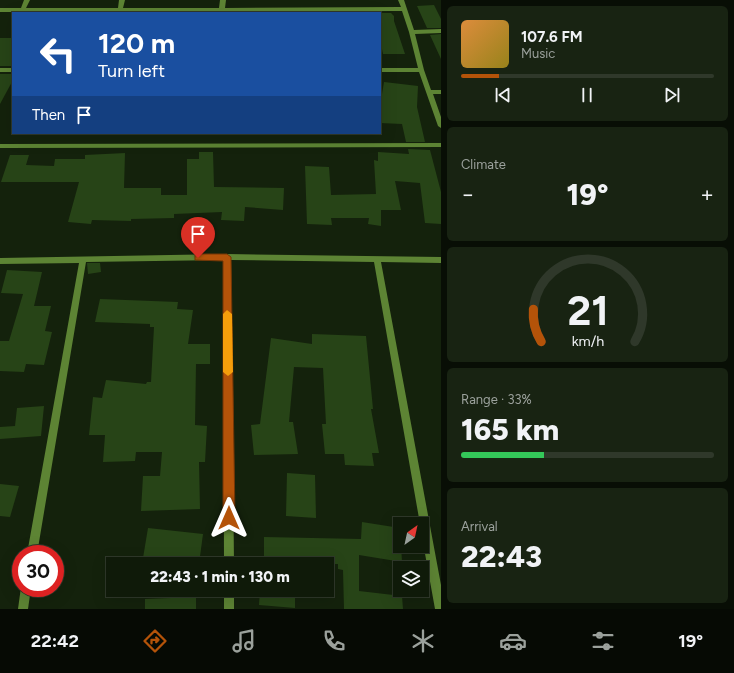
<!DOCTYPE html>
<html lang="en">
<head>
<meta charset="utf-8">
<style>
  :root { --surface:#0f1a09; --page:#182312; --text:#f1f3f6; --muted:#9ba19c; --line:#2f382a; --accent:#b45309 }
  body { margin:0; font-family:Figtree,sans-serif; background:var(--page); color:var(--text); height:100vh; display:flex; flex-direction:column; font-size:15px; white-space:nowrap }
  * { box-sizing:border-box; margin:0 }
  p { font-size:13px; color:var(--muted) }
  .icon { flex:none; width:22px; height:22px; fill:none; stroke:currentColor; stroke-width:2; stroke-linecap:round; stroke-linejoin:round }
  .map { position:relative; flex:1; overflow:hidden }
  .drawer { display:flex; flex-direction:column; gap:6px; padding:6px; background:#080e05; width:293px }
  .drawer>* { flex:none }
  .hud { position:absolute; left:12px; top:12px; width:369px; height:122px; border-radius:0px; box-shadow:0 4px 16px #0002,0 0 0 1px var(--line); background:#1a4fa0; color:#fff; overflow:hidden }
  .needle { width:26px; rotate:33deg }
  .tools { position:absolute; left:393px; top:517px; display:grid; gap:8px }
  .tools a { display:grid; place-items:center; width:36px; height:36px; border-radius:0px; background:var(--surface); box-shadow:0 4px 16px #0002,0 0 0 1px var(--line); font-size:20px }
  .speed { position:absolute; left:12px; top:545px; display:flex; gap:8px; font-size:20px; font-weight:700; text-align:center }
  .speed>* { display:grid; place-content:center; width:52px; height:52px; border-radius:50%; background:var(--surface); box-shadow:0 4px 16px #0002,0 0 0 1px var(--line); line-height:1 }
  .speed .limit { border:6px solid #d22; background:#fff; color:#111 }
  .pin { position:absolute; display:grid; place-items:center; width:34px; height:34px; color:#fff; margin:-41px -17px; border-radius:50% 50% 50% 0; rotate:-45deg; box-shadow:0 0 4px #0007 }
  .pin .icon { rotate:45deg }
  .me { position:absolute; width:44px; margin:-22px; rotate:0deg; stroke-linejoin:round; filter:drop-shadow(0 0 3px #0008) }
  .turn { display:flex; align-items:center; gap:14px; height:84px; padding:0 20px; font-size:18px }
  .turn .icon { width:52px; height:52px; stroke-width:2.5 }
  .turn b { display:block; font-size:28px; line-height:34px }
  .then { display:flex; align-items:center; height:38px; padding:0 20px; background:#0003; gap:8px; font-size:15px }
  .big { font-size:30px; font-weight:800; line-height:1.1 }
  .drawer .card { flex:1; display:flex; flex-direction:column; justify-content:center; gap:6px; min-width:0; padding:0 14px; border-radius:6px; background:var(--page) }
  .drawer .dial { align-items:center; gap:0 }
  .dial svg { height:104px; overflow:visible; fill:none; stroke:var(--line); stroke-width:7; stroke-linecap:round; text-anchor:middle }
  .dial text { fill:var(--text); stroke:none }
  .song { display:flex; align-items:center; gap:12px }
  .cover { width:48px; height:48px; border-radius:6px; background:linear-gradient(135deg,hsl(30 70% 55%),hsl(50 70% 35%)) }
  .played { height:4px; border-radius:2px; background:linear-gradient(90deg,var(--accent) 15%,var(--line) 15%) }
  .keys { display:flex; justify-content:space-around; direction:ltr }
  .heat { display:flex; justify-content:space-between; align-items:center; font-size:22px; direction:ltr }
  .charge { height:6px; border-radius:3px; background:linear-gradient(90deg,#34c759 33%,var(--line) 0) }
  .trip { position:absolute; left:106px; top:557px; width:228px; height:40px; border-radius:0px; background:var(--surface); box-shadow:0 4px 16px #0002,0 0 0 1px var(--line); font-weight:800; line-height:40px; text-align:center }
  .menu { display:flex; height:64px; justify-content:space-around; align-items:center; background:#060a04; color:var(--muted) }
  .menu .icon { width:28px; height:28px }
  .menu .active { color:var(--accent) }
  .menu b { font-size:18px; color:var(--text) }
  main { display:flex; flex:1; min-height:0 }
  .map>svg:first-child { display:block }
  .building { fill:#274417 }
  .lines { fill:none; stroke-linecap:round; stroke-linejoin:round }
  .minor { fill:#5d8434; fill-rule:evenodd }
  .route { fill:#b45309; stroke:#753606 }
  .slow { fill:#f59e0b }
</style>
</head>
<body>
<main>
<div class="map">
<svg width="441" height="609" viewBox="0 0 441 609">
  <rect width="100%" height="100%" fill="#14220c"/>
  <g class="building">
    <path d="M434,5L441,19V28H427L417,6Z"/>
    <path d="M380,13H391L394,16V21L405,54H383L380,39Z"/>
    <path d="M441,34V59L430,35Z"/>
    <rect x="0" y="38" width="13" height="28"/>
    <path d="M0,74H13V80L0,104Z"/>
    <path d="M384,82L418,86L417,107L425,142H406L402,124L380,123V106Z"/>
    <path d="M408,149L430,150L441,192V224L425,223L420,183L395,181L401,210H381V226L368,224L369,218H331L332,225L307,224L305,166L329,167L331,195L376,194L374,160L378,161V152L409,154Z"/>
    <path d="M199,152H213L214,187L284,188L283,210L245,207L244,221L221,220L222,212L174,214V218L131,219V221L92,220L91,224L68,222L79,182H1L10,155H29L26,165L54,166L55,159H85V155L125,153L124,188H161V195H187V159H199Z"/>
    <path d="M87,263H100L101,272L88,274Z"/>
    <path d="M7,270L42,272L34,306H51L45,331L52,332L44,365L26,364L24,372L0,371V341H9L23,294L1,293Z"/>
    <path d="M100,299L178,302L177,309L193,310L188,344H210V364H196L195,425L207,426L205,462H199L200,509L141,511L143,476H160L162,452H136L135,461L103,462L105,435H89L93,397L102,398L106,380L146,384L147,382H151L154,327H150V324L95,322Z"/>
    <path d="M312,334L366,336L373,409H371L379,453H372L374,466L345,465L344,454H325L322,424H326L323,368L294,367L289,422H293L298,454L254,455L251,425L260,424L271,338L312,344Z"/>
    <path d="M44,406L41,436L0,439V427L15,426L17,408Z"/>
    <path d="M287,473L315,475L316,518L286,516Z"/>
    <path d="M0,484L19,486L10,517L0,516Z"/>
    <path d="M362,522L400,528L402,562L359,555V591L402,596L403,609H344L343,570L338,569V564H264V537L361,539Z"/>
    <path d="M148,528L203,534L199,564H142Z"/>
    <path d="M260,590L295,591V608L259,605Z"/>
    <path d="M196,597V609H145V599Z"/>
  </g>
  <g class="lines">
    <g class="minor">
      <path d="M24,0H30L26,8H118L119,0H125L123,8H219L220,0H226L225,8L401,7L398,0H404L414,30L441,29V33L415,34L424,70L431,90H441V94H433L441,117V128L438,126L419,72H380V68H418L409,32L402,11L0,12V8H21Z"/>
      <rect x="0" y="68" width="13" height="4"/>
      <path d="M441,143V147L0,148V144Z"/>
      <path d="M227,254L441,257V263L381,262L441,585V609H435L422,537V524H420L374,262L231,260L234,564H224L223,260L86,262L37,554H27L79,263L0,264V258Z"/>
      <path d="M21,587L31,588L28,609H18Z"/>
      <rect x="224" y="590" width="10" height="19"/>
    </g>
  </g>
  <path class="route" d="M198,254H227L231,257L235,518L233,522L229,524L225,522L223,518V261L195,260V255Z"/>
  <path class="slow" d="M227,310L232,314L233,372L228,376L223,372V314Z"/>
</svg>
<div class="tools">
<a><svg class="needle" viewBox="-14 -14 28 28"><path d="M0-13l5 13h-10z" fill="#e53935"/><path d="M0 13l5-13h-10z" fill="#9ba19c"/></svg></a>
<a><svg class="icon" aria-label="layers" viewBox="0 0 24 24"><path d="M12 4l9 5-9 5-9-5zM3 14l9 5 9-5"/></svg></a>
</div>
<div class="speed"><div class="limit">30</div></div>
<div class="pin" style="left:198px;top:258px;background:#d93025"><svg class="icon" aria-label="arrive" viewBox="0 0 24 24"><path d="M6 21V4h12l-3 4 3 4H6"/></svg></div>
<svg class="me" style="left:229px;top:518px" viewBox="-20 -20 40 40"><path d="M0-17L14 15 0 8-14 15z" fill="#b45309" stroke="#fff" stroke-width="4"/></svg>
<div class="trip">22:43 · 1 min · 130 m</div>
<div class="hud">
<div class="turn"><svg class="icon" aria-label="left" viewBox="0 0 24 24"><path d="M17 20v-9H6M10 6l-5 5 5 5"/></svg><div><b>120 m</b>Turn left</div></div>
<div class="then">Then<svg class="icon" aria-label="arrive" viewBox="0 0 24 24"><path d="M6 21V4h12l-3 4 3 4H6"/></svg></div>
</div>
</div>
<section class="drawer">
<div class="card">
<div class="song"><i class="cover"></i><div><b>107.6 FM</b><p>Music</p></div></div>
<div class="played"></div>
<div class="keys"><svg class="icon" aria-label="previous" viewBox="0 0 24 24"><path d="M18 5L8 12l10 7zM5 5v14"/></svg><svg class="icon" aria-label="pause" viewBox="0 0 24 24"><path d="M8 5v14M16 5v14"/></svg><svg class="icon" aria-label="next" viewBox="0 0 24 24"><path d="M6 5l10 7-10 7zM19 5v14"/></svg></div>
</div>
<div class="card"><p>Climate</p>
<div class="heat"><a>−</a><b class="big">19°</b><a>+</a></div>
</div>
<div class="card dial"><svg viewBox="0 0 100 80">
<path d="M14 69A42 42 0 1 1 86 69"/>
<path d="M14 69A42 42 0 0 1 8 44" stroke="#b45309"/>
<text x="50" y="56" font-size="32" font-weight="700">21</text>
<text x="50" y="72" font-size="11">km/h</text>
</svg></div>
<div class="card"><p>Range · 33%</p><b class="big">165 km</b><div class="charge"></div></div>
<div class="card"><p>Arrival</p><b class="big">22:43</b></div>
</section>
</main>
<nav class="menu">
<b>22:42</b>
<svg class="icon active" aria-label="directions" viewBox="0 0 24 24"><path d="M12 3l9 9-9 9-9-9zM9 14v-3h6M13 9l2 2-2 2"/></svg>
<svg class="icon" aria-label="music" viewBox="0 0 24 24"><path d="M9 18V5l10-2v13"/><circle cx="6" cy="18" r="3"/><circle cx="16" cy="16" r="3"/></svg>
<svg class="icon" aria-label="phone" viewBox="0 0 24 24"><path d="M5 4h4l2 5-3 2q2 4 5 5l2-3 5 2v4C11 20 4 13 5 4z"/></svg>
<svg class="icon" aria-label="climate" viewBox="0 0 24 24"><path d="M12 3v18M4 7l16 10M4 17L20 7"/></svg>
<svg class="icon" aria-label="car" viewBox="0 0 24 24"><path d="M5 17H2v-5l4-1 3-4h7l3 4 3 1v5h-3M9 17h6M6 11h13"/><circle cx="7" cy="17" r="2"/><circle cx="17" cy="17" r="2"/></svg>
<svg class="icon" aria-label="filters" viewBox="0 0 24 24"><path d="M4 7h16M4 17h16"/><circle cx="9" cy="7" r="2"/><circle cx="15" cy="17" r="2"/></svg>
<b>19°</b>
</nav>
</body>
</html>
